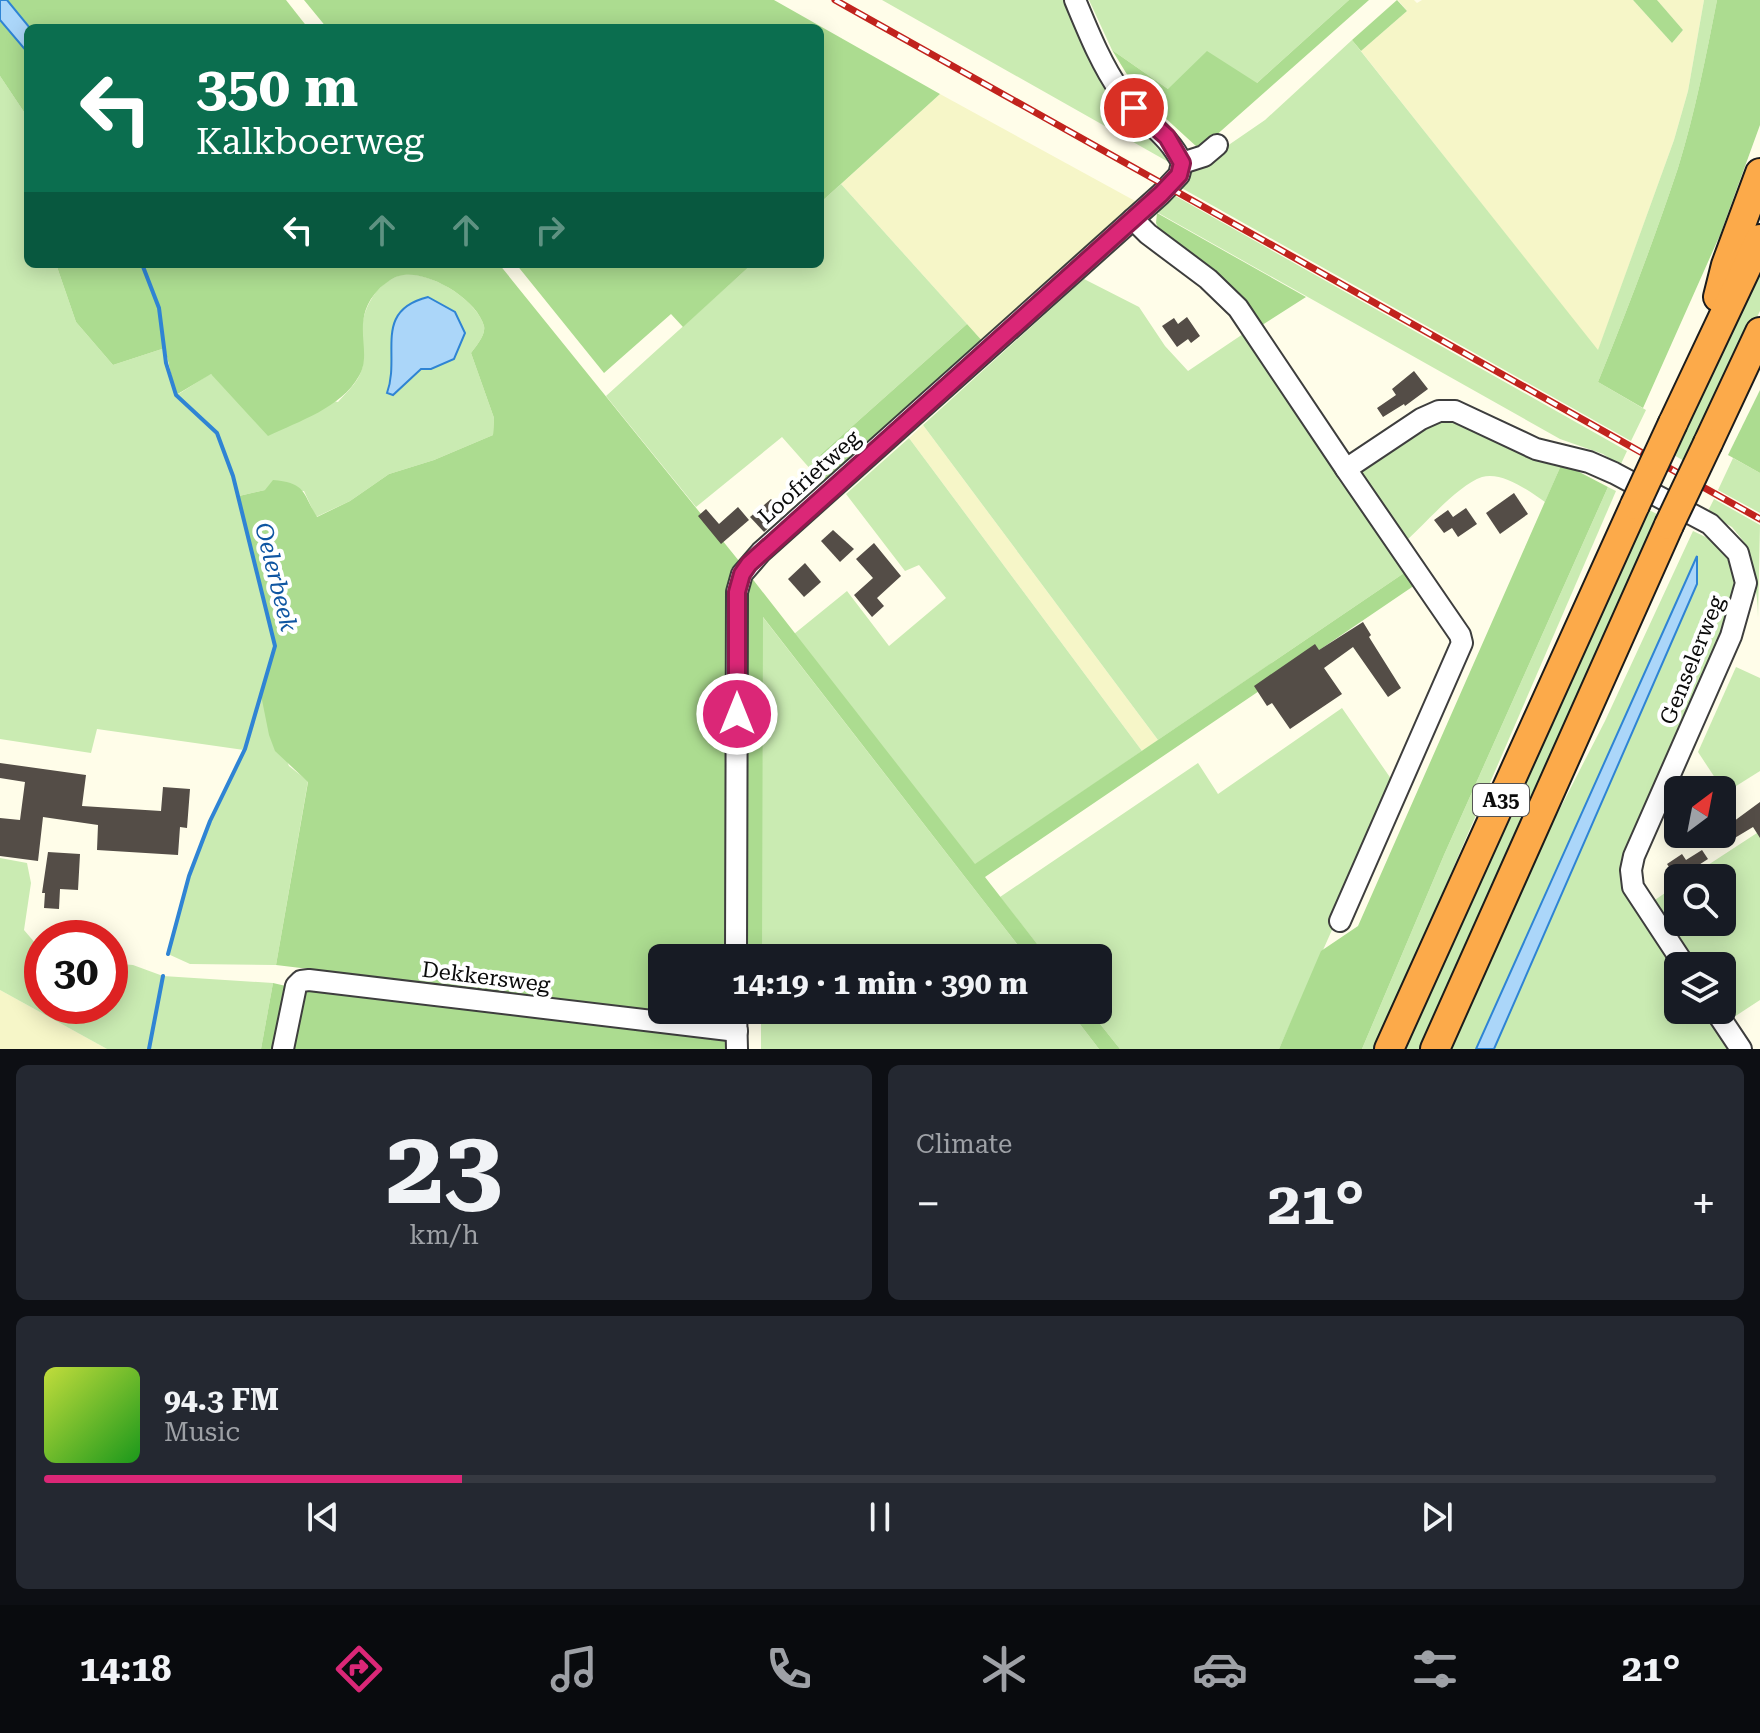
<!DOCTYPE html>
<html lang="en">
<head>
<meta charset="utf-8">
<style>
  :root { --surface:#171b24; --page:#242831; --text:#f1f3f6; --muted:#9ea1a6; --line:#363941; --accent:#db2777 }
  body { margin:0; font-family:"Roboto Serif",serif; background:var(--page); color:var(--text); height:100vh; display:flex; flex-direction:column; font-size:30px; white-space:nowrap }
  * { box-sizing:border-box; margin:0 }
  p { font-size:26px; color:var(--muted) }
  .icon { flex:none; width:44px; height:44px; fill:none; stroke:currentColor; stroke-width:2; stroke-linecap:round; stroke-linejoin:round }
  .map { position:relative; height:1049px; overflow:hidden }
  .panel { display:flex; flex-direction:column; gap:16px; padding:16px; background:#0d0f14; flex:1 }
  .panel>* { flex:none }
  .top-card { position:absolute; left:24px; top:24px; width:800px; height:244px; border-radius:12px; box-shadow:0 4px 20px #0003; background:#0b6e4f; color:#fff; overflow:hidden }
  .needle { width:52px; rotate:32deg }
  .tools { position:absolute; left:1664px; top:776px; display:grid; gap:16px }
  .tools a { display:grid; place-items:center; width:72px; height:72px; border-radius:12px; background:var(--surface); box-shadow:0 4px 20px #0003; font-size:40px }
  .speed { position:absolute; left:24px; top:920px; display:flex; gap:16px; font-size:40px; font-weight:700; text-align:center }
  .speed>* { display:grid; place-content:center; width:104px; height:104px; border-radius:50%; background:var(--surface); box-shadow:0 4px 20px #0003; line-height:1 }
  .speed .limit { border:12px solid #d22; background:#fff; color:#111 }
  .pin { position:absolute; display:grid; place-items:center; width:68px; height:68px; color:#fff; margin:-34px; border:4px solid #fff; border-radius:50%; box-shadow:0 2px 8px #0007 }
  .me { position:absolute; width:88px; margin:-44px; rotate:0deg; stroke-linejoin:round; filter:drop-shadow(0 0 6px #0008) }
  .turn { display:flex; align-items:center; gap:28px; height:168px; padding:0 40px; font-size:36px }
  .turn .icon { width:104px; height:104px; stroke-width:2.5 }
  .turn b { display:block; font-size:56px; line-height:68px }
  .lanes { display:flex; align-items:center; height:76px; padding:0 40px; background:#0003; justify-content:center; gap:40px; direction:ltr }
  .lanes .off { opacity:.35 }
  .big { font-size:60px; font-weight:700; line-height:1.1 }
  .panel .card { flex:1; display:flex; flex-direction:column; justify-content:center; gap:12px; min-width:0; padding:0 28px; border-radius:12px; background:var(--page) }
  .panel .dial { align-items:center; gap:0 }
  .dial b { font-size:104px; line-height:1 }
  .song { display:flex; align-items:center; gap:24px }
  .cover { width:96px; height:96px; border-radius:12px; background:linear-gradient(135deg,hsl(70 70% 55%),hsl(120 70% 35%)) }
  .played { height:8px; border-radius:4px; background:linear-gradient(90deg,var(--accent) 25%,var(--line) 25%) }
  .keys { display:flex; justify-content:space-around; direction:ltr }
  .heat { display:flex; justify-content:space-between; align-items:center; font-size:44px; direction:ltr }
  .panel .tiles { flex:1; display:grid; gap:16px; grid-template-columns:1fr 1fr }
  .card:last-child { grid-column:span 2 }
  .trip { position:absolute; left:648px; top:944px; width:464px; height:80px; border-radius:12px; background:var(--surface); box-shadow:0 4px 20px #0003; font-weight:700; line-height:80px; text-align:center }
  .tabs { display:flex; height:128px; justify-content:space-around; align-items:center; background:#090b0e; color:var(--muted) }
  .tabs .icon { width:56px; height:56px }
  .tabs .active { color:var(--accent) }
  .tabs b { font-size:36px; color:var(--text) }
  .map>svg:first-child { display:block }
  .farmland { fill:#f6f6c8 }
  .green { fill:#caebb2; fill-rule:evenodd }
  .forest { fill:#acdc90 }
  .water { fill:#abd6f9; stroke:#2f84d4; stroke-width:2 }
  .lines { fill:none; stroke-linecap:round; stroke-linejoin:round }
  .stream { stroke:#2f84d4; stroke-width:4 }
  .building { fill:#544d47 }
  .minor-casing { stroke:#3e3e3e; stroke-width:24 }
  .highway-casing { stroke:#1c1c1c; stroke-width:32 }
  .minor { stroke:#fff; stroke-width:20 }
  .highway { stroke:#fcaa4a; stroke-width:28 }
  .rail-casing { stroke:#c1231d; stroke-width:7 }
  .rail { stroke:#fff; stroke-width:4; stroke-dasharray:12; stroke-linecap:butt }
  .highway-bridge-casing { stroke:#1c1c1c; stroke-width:32; stroke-linecap:butt }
  .highway-bridge { stroke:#fcaa4a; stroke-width:28 }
  .route-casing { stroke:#8e194d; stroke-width:20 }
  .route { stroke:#db2777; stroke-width:14 }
  .labels { text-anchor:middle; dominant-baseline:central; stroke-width:8; stroke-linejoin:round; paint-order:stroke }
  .shield { fill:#fff; stroke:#545454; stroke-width:2 }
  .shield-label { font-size:20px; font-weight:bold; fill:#0b0b0b }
  .street-label { font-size:22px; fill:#0b0b0b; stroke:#fff }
  .water-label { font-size:24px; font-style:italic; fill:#0f56a2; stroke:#fff }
</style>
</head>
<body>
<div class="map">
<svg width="1760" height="1049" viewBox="0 0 1760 1049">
  <rect width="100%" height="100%" fill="#fffde9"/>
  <g class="farmland">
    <path d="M1398,0H1414L1417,3L1422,0H1633L1672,43L1683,30L1657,0H1704L1688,91L1674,140L1598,351L1361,51L1407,11Z"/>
    <path d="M940,94L1137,202L984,343L841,184Z"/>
    <path d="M923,425L1158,740L1142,751L909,438Z"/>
    <path d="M0,990L107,1049H0Z"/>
  </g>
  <g class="green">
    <path d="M882,0H1068L1108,95L1172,164Z"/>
    <path d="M1089,0H1349L1257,83L1168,89L1112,50Z"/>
    <path d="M1704,0H1717C1706,56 1695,113 1678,168C1654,240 1627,311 1598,382L1646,410L1631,441L1178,186L1198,166L1265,120L1352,40L1598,350L1674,140L1688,91Z"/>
    <path d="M0,76L28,118V264H56L76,322L113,365L165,348L171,383L177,395L210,374L338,402C346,393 357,383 361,372C366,359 361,349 361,335C362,311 374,285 398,276C425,267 477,299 484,326C486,335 476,346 471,353L494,418L493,435L434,460L389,474L350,501L316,517L304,491L265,490L239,496L275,646L261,695L289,766L308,781L276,965L190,964L168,954L189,876L210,821L244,750L97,729L91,753L0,739ZM399,315L465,333L454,359L431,369H421L387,393C399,361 384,347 399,315Z"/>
    <path d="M841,184L967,324L820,455L832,469L820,480L782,437L696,507L606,396L752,264H820V203Z"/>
    <path d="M1170,193L1627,451L1620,466L1603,454L1560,439L1153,210Z"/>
    <path d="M1760,270V311L1686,462L1672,454Z"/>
    <path d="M1084,279L1139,307L1165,346L1188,371L1246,332L1410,569L1158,740L923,425Z"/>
    <path d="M1443,416L1562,463L1545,502C1529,491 1502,471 1482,477C1458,485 1425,524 1405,542L1361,473L1423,425Z"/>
    <path d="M909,438L1142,751L975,865L794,634L847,591L889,646L946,598L919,565L905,571L846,494Z"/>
    <path d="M1733,458L1760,473V513L1718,490Z"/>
    <path d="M1608,487L1616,491L1375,1049H1362L1444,855Z"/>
    <path d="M1714,499L1760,525L1758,618C1758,584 1751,568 1734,538L1744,542L1732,527L1707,513Z"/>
    <path d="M1645,508L1663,517L1420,1049H1398Z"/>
    <path d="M1693,531L1712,540L1728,552L1739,584L1716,658L1621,866L1622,886L1678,969V1010H1706L1733,1049H1494L1697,584V558L1476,1049H1448L1549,830L1605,721Z"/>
    <path d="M762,616L1028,958H762Z"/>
    <path d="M1736,667L1760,678V771L1725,793L1698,752Z"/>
    <path d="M1342,708L1396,786L1279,1049H1120L1089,1010H1098V958H1048L1000,897L1198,763L1218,794Z"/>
    <path d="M1760,831V1000L1731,1019L1722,1006V966H1695L1652,902L1678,884V922H1722V878H1688Z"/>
    <path d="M0,858L27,863L31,883L24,930L42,951V1006H110V963L133,965L163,976L273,983L261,1049H107L0,990Z"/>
    <path d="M761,1010H1069L1099,1049H761Z"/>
  </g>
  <g class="forest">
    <path d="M7,0H286L308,28H30Z"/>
    <path d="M304,0H774L940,94L820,203V28H327Z"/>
    <path d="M1349,0H1369L1213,138L1197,147L1139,94L1112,50L1168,89L1207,51L1257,83Z"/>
    <path d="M1397,0L1407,11L1361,51L1352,40Z"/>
    <path d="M1633,0H1657L1683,30L1672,43Z"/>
    <path d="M1717,0H1760V125L1720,235L1643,408L1598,382C1627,311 1654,240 1678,168C1695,113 1706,56 1717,0Z"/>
    <path d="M0,20L28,53V118L0,76Z"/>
    <path d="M1157,213L1306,297L1259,327C1230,285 1203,258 1159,230L1156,223Z"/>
    <path d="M56,264H499L739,561L731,569L724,958H662V1010H722V1019L276,965L308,782L275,751L269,735L261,695L275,646L239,496L265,490L273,480C306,483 302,492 317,517L350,501L389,474L434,460L493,435L494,418L471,353C476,346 486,335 484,326C477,299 426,268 399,276C393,277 383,285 379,289C348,321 374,351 359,376C341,408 299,421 268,436L211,374L176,395L165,348L113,365L76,322Z"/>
    <path d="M516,264H752L683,327L671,314L604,373Z"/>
    <path d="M967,324L984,343L825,486L820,480L832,469L820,455Z"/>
    <path d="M1760,390V473L1728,455Z"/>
    <path d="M1562,463L1608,487L1444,855L1362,1049H1279L1321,951L1358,926Z"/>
    <path d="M1410,569L1418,583L985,877L1048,958H1028L763,617L762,958H745L747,622L748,579L751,577L975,864Z"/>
    <path d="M273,983L286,986L277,1049H261Z"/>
    <path d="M303,985L731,1037V1049H286Z"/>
    <path d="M1069,1010H1089L1120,1049H1099Z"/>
  </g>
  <g class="water">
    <path d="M0,0H7L30,28L28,53L0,20Z"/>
    <path d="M428,297L455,312L465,333L454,359L431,369H421L393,395L387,393C401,355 372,311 428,297Z"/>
    <path d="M1697,556V584L1494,1049H1476Z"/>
  </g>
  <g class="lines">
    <g class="stream">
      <path d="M142,264L159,308L166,363L176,395L217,433L233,476L275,646L245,749L210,821L189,876L168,954"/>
      <path d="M149,1049L163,976"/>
    </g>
  </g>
  <g class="building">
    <path d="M1187,317L1200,336L1191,343L1188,339L1177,347L1162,326L1174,318L1178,324Z"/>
    <path d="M1414,371L1428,389L1405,406L1404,404L1383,417L1377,408L1396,395L1392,389Z"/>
    <path d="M1514,493L1528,514L1500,534L1486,513Z"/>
    <path d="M771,499L784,514L764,532L750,517Z"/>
    <path d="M738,507L749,520L721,544L698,516L706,509L719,524Z"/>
    <path d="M1466,508L1477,524L1458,537L1452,528L1444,533L1434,520L1448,510L1453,517Z"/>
    <path d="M833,530L854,549L840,562L821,541Z"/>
    <path d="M874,543L901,576L877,598L884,606L872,617L854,595L873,578L856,559Z"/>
    <path d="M805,563L821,582L804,597L788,579Z"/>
    <path d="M1363,622L1371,635L1369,637L1401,688L1388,697L1353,647L1324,668L1342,694L1290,729L1272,703L1267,706L1254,686L1315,644L1319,650Z"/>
    <path d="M0,763L86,775L82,806L161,811L163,787L190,789L187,828L180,827L178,855L97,850L98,825L43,817L38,861L0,856V818L20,820L25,782L0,778Z"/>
    <path d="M1760,802V838L1753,827L1733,839L1726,827Z"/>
    <path d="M1702,850L1708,859L1677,879L1667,864L1682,854L1686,860Z"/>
    <path d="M48,852L80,854L78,890L60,889L59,909L44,908L45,893H42Z"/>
  </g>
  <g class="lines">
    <defs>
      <g id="minor">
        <path d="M1182,163L1204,156L1217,145"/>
        <path d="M1133,219L1148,234L1208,279L1238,308L1346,469L1421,419L1439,411H1455L1536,449L1589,462L1614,473L1710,524L1738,553L1746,583L1731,636L1634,856L1631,870L1633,887L1685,966"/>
        <path d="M1340,921L1462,643L1460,635L1346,469"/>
        <path d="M736,958L737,592L742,574L761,552L1161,194L1179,175L1182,163C1168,133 1139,118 1120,91C1101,64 1088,31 1075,0"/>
        <path d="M736,1010L737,1049"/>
        <path d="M1715,1010L1741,1049"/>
        <path d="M283,1049L296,986L301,981L309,980L737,1031"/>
      </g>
      <g id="highway">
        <path d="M1718,297L1726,265L1760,173"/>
        <path d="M1673,423L1760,239"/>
        <path d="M1708,443L1760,332"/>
        <path d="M1389,1049L1635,505"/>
        <path d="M1435,1049L1669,525"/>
      </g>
    </defs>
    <use href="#minor" class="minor-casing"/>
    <use href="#highway" class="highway-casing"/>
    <use href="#minor" class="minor"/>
    <use href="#highway" class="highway"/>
    <defs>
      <path id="rail" d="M835,0L1760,519"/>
    </defs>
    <use href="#rail" class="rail-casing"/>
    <use href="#rail" class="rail"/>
    <defs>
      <g id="highway-bridge">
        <path d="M1635,505L1673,423"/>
        <path d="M1669,525L1708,443"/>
      </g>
    </defs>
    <use href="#highway-bridge" class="highway-bridge-casing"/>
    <use href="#highway-bridge" class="highway-bridge"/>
  </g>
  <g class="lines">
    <defs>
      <path id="route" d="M737,714V592L742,574L749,564L1161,194L1179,175L1182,163L1167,137L1134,108"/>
    </defs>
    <use href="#route" class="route-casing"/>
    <use href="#route" class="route"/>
  </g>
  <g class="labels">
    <rect class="shield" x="1473" y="784" width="56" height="32" rx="6"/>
    <g class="shield-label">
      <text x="1501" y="800">A35</text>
    </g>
    <g class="street-label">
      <text transform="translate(809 477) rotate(-42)">Loofrietweg</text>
      <text transform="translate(1692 660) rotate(-68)">Genselerweg</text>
      <text transform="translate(486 977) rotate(7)">Dekkersweg</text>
    </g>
    <g class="water-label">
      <text transform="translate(276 577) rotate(76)">Oelerbeek</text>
    </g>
  </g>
</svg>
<div class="tools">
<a><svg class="needle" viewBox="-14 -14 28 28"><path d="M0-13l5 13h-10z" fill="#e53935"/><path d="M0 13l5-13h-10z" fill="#9ea1a6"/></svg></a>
<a><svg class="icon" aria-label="search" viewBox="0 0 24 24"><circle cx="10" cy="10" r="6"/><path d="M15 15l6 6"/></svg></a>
<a><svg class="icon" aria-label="layers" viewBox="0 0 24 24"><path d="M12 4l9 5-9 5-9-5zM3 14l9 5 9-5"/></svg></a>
</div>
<div class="speed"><div class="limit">30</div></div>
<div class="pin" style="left:1134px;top:108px;background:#d93025"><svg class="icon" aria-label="arrive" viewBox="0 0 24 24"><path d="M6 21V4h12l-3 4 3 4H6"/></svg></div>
<svg class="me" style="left:737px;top:714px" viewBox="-20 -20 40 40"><circle r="17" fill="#db2777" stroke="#fff" stroke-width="3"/><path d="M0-11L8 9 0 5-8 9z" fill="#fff"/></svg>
<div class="trip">14:19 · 1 min · 390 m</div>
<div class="top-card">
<div class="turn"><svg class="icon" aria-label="left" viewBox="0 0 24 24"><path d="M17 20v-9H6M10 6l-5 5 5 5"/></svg><div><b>350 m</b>Kalkboerweg</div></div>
<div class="lanes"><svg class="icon" aria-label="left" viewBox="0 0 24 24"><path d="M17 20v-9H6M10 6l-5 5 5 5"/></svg><svg class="icon off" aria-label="ahead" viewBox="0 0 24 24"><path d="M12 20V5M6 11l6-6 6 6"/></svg><svg class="icon off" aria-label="ahead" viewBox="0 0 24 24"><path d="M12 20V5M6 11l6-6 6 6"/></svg><svg class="icon off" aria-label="right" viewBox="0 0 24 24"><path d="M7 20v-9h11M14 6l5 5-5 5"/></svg></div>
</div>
</div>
<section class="panel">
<div class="tiles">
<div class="card dial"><b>23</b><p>km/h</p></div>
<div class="card"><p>Climate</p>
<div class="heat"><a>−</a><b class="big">21°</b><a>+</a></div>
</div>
<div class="card">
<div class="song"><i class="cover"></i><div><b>94.3 FM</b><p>Music</p></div></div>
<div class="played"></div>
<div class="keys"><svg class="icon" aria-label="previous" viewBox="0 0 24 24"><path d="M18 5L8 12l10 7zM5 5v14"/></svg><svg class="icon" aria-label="pause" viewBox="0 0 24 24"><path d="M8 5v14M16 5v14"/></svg><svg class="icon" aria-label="next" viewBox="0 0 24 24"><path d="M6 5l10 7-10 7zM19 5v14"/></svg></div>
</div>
</div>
</section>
<nav class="tabs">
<b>14:18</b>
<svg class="icon active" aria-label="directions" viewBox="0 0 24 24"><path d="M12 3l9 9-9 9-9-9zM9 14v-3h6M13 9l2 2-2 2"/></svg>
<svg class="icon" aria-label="music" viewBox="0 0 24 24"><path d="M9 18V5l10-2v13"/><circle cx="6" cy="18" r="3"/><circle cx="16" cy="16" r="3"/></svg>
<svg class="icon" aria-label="phone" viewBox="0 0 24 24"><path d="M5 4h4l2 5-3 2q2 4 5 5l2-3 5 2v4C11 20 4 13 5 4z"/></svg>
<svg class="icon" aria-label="climate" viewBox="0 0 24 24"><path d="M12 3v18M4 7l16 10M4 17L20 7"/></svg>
<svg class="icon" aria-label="car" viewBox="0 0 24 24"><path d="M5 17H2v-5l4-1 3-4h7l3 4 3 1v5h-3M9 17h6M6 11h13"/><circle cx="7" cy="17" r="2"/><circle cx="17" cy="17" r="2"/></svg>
<svg class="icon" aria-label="filters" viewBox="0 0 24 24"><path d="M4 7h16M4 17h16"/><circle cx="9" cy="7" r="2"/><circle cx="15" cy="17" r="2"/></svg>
<b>21°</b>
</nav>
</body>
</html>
